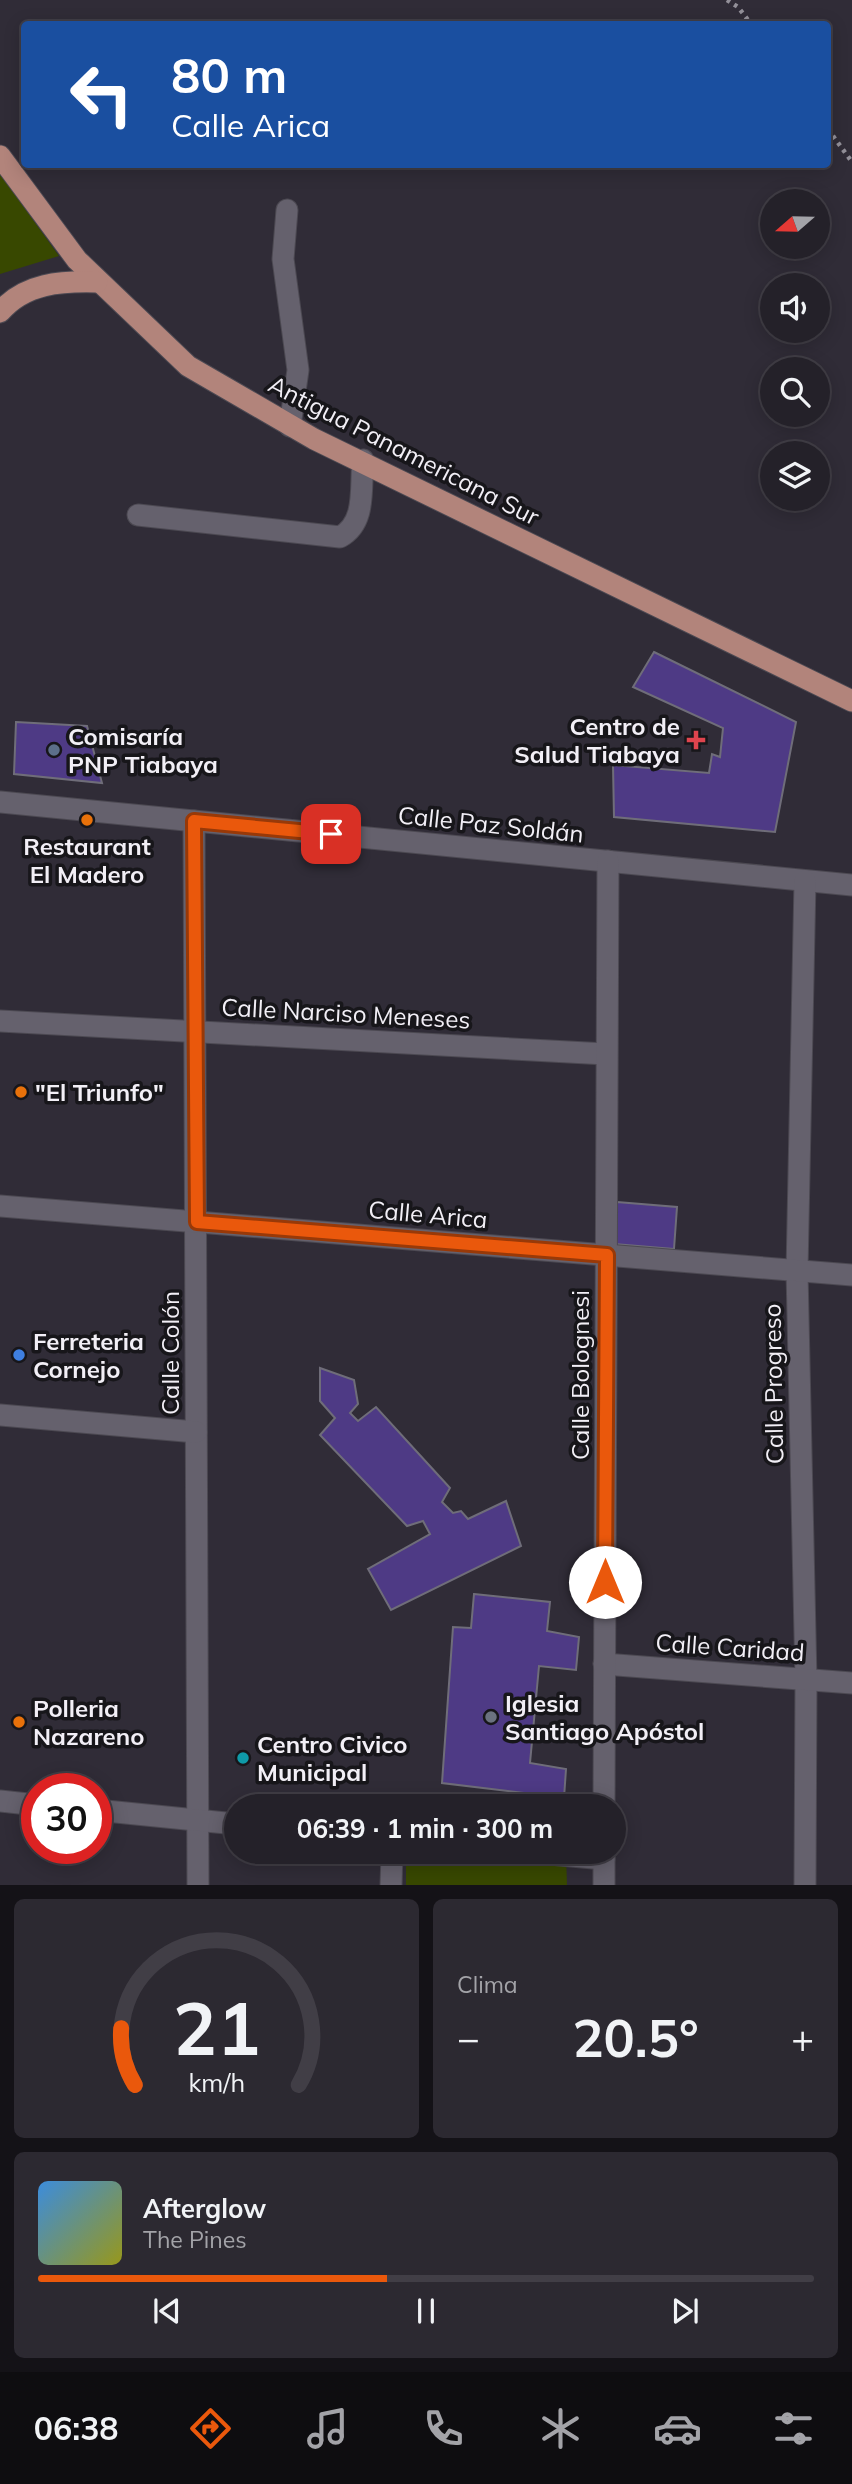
<!DOCTYPE html>
<html lang="es">
<head>
<meta charset="utf-8">
<style>
  :root { --surface:#242129; --page:#2c2931; --text:#f1f3f6; --muted:#a3a3a8; --line:#413e46; --accent:#ea580c }
  body { margin:0; font-family:Mulish,sans-serif; background:var(--page); color:var(--text); height:100vh; display:flex; flex-direction:column; font-size:26px; white-space:nowrap }
  * { box-sizing:border-box; margin:0 }
  p { font-size:23px; color:var(--muted) }
  .icon { flex:none; width:38px; height:38px; fill:none; stroke:currentColor; stroke-width:2; stroke-linecap:round; stroke-linejoin:round }
  .map { position:relative; height:1885px; overflow:hidden }
  .panel { display:flex; flex-direction:column; gap:14px; padding:14px; background:#141217; flex:1 }
  .panel>* { flex:none }
  .top-card { position:absolute; left:21px; top:21px; width:810px; height:147px; border-radius:7px; box-shadow:0 4px 18px #0003,0 0 0 2px var(--line); background:#1a4fa0; color:#fff; overflow:hidden }
  .needle { width:46px; rotate:250deg }
  .tools { position:absolute; left:760px; top:189px; display:grid; gap:14px }
  .tools a { display:grid; place-items:center; width:70px; height:70px; border-radius:50%; background:var(--surface); box-shadow:0 4px 18px #0003,0 0 0 2px var(--line); font-size:35px }
  .speed { position:absolute; left:21px; top:1773px; display:flex; gap:14px; font-size:35px; font-weight:700; text-align:center }
  .speed>* { display:grid; place-content:center; width:91px; height:91px; border-radius:50%; background:var(--surface); box-shadow:0 4px 18px #0003,0 0 0 2px var(--line); line-height:1 }
  .speed .limit { border:10px solid #d22; background:#fff; color:#111 }
  .pin { position:absolute; display:grid; place-items:center; width:60px; height:60px; color:#fff; margin:-30px; border-radius:14px; box-shadow:0 4px 10px #0006 }
  .me { position:absolute; width:77px; margin:-38px; rotate:0deg; stroke-linejoin:round; filter:drop-shadow(0 0 5px #0008) }
  .turn { display:flex; align-items:center; gap:24px; height:147px; padding:0 35px; font-size:32px }
  .turn .icon { width:91px; height:91px; stroke-width:2.5 }
  .turn b { display:block; font-size:49px; line-height:60px }
  .big { font-size:52px; font-weight:700; line-height:1.1 }
  .panel .tile { flex:1; display:flex; flex-direction:column; justify-content:center; gap:10px; min-width:0; padding:0 24px; border-radius:10px; background:var(--page) }
  .panel .dial { align-items:center; gap:0 }
  .dial svg { height:182px; overflow:visible; fill:none; stroke:var(--line); stroke-width:7; stroke-linecap:round; text-anchor:middle }
  .dial text { fill:var(--text); stroke:none }
  .song { display:flex; align-items:center; gap:21px }
  .cover { width:84px; height:84px; border-radius:10px; background:linear-gradient(135deg,hsl(210 70% 55%),hsl(60 70% 35%)) }
  .played { height:7px; border-radius:4px; background:linear-gradient(90deg,var(--accent) 45%,var(--line) 45%) }
  .keys { display:flex; justify-content:space-around; direction:ltr }
  .heat { display:flex; justify-content:space-between; align-items:center; font-size:38px; direction:ltr }
  .panel .tiles { flex:1; display:grid; gap:14px; grid-template-columns:1fr 1fr }
  .tile:last-child { grid-column:span 2 }
  .trip { position:absolute; left:224px; top:1794px; width:402px; height:70px; border-radius:35px; background:var(--surface); box-shadow:0 4px 18px #0003,0 0 0 2px var(--line); font-weight:700; line-height:70px; text-align:center }
  .tab-bar { display:flex; height:112px; justify-content:space-around; align-items:center; background:#0e0d10; color:var(--muted) }
  .tab-bar .icon { width:49px; height:49px }
  .tab-bar .active { color:var(--accent) }
  .tab-bar b { font-size:32px; color:var(--text) }
  .map>svg:first-child { display:block }
  .green { fill:#384800 }
  .building { fill:#4e3a85; stroke:#6f6d79; stroke-width:2 }
  .lines { fill:none; stroke-linecap:round; stroke-linejoin:round }
  .minor-casing { stroke:#4c4952; stroke-width:23 }
  .major-casing { stroke:#4c4952; stroke-width:23 }
  .path { stroke:#939099; stroke-width:4.5; stroke-dasharray:3.5 5; stroke-linecap:butt }
  .minor { stroke:#65616d; stroke-width:21 }
  .major { stroke:#b2847b; stroke-width:21 }
  .route-casing { stroke:#983908; stroke-width:18 }
  .route { stroke:#ea580c; stroke-width:12 }
  .health-dot { fill:#e0444e; stroke:#17161a; stroke-width:2.5 }
  .service-dot { fill:#5c6f8a; stroke:#17161a; stroke-width:2.5 }
  .food-dot { fill:#e8710a; stroke:#17161a; stroke-width:2.5 }
  .shop-dot { fill:#3f7fe0; stroke:#17161a; stroke-width:2.5 }
  .worship-dot { fill:#6b7280; stroke:#17161a; stroke-width:2.5 }
  .culture-dot { fill:#0f9aa8; stroke:#17161a; stroke-width:2.5 }
  .labels { text-anchor:middle; dominant-baseline:central; stroke-width:7; stroke-linejoin:round; paint-order:stroke }
  .street-label { font-size:24px; fill:#f2eff6; stroke:#17161a }
  .poi-label { font-size:24px; font-weight:bold; fill:#f2eff6; stroke:#17161a; text-anchor:start }
</style>
</head>
<body>
<div class="map">
<svg width="852" height="1886" viewBox="0 0 852 1886">
  <rect width="100%" height="100%" fill="#302c37"/>
  <g class="green">
    <path d="M0,174L59,256L0,274Z"/>
    <path d="M406,1852L566,1855L567,1885H406Z"/>
  </g>
  <g class="building">
    <path d="M654,652L796,722L775,832L614,817L613,765L709,773L712,754L720,757L723,728L633,687Z"/>
    <path d="M16,722L87,726L102,783L14,774Z"/>
    <path d="M617,1202L677,1207L674,1249L614,1244Z"/>
    <path d="M320,1368L354,1380L358,1404L350,1413L358,1421L376,1407L450,1488L442,1502L453,1513L461,1511L468,1519L506,1501L521,1546L391,1610L368,1569L430,1534L423,1521L407,1526L320,1435L335,1418L320,1401Z"/>
    <path d="M474,1594L550,1602L547,1631L579,1637L576,1670L539,1666L530,1763L566,1769L564,1798L442,1783L453,1627L471,1628Z"/>
  </g>
  <g class="lines">
    <defs>
      <g id="minor">
        <path d="M287,210L283,259L298,370L290,426"/>
        <path d="M138,515L340,537C367,522 360,488 363,460"/>
        <path d="M0,802L852,885"/>
        <path d="M194,821L198,1886"/>
        <path d="M805,881L797,1271L806,1680L805,1886"/>
        <path d="M0,1021L606,1054"/>
        <path d="M0,1206L852,1275"/>
        <path d="M0,1415L196,1432"/>
        <path d="M604,1664L852,1683"/>
        <path d="M0,1801L37,1805"/>
        <path d="M604,1806L608,861"/>
        <path d="M96,1810L236,1824"/>
        <path d="M528,1852L604,1859"/>
        <path d="M391,1886L392,1852"/>
        <path d="M604,1886V1852"/>
      </g>
      <g id="major">
        <path d="M0,156L77,260L188,366L314,439L852,701"/>
        <path d="M0,312C25,283 61,281 97,282"/>
      </g>
    </defs>
    <use href="#minor" class="minor-casing"/>
    <use href="#major" class="major-casing"/>
    <g class="path">
      <path d="M727,0L738,7L751,24"/>
      <path d="M828,129L852,162"/>
    </g>
    <use href="#minor" class="minor"/>
    <use href="#major" class="major"/>
  </g>
  <g class="lines">
    <defs>
      <path id="route" d="M331,834L194,821L197,1222L607,1255L605,1582"/>
    </defs>
    <use href="#route" class="route-casing"/>
    <use href="#route" class="route"/>
  </g>
  <path class="health-dot" d="M692.5 729.5h7v7h7v7h-7v7h-7v-7h-7v-7h7z"/>
  <circle class="service-dot" cx="54" cy="750" r="7"/>
  <g class="food-dot">
    <circle cx="87" cy="820" r="7"/>
    <circle cx="21" cy="1092" r="7"/>
    <circle cx="19" cy="1722" r="7"/>
  </g>
  <circle class="shop-dot" cx="19" cy="1355" r="7"/>
  <circle class="worship-dot" cx="491" cy="1717" r="7"/>
  <circle class="culture-dot" cx="243" cy="1758" r="7"/>
  <g class="labels">
    <g class="street-label">
      <text transform="translate(404 450) rotate(27)">Antigua Panamericana Sur</text>
      <text transform="translate(491 824) rotate(6)">Calle Paz Soldán</text>
      <text transform="translate(346 1013) rotate(3)">Calle Narciso Meneses</text>
      <text transform="translate(428 1214) rotate(5)">Calle Arica</text>
      <text transform="translate(170 1353) rotate(-90)">Calle Colón</text>
      <text transform="translate(580 1375) rotate(-90)">Calle Bolognesi</text>
      <text transform="translate(773 1384) rotate(-91)">Calle Progreso</text>
      <text transform="translate(730 1647) rotate(4)">Calle Caridad</text>
    </g>
    <g class="poi-label">
      <text x="680" y="726" text-anchor="end">Centro de<tspan x="680" dy="28">Salud Tiabaya</tspan></text>
      <text x="68" y="736">Comisaría<tspan x="68" dy="28">PNP Tiabaya</tspan></text>
      <text x="87" y="846" text-anchor="middle">Restaurant<tspan x="87" dy="28">El Madero</tspan></text>
      <text x="35" y="1092">"El Triunfo"</text>
      <text x="33" y="1341">Ferreteria<tspan x="33" dy="28">Cornejo</tspan></text>
      <text x="505" y="1703">Iglesia<tspan x="505" dy="28">Santiago Apóstol</tspan></text>
      <text x="33" y="1708">Polleria<tspan x="33" dy="28">Nazareno</tspan></text>
      <text x="257" y="1744">Centro Civico<tspan x="257" dy="28">Municipal</tspan></text>
    </g>
  </g>
</svg>
<div class="tools">
<a><svg class="needle" viewBox="-14 -14 28 28"><path d="M0-13l5 13h-10z" fill="#e53935"/><path d="M0 13l5-13h-10z" fill="#a3a3a8"/></svg></a>
<a><svg class="icon" aria-label="sound" viewBox="0 0 24 24"><path d="M4 9h4l5-4v14l-5-4H4zM17 9q2 3 0 6"/></svg></a>
<a><svg class="icon" aria-label="search" viewBox="0 0 24 24"><circle cx="10" cy="10" r="6"/><path d="M15 15l6 6"/></svg></a>
<a><svg class="icon" aria-label="layers" viewBox="0 0 24 24"><path d="M12 4l9 5-9 5-9-5zM3 14l9 5 9-5"/></svg></a>
</div>
<div class="speed"><div class="limit">30</div></div>
<div class="pin" style="left:331px;top:834px;background:#d93025"><svg class="icon" aria-label="arrive" viewBox="0 0 24 24"><path d="M6 21V4h12l-3 4 3 4H6"/></svg></div>
<svg class="me" style="left:605px;top:1582px" viewBox="-20 -20 40 40"><circle r="19" fill="#fff"/><path d="M0-13L10 11 0 6-10 11z" fill="#ea580c"/></svg>
<div class="trip">06:39 · 1 min · 300 m</div>
<div class="top-card">
<div class="turn"><svg class="icon" aria-label="left" viewBox="0 0 24 24"><path d="M17 20v-9H6M10 6l-5 5 5 5"/></svg><div><b>80 m</b>Calle Arica</div></div>
</div>
</div>
<section class="panel">
<div class="tiles">
<div class="tile dial"><svg viewBox="0 0 100 80">
<path d="M14 69A42 42 0 1 1 86 69"/>
<path d="M14 69A42 42 0 0 1 8 44" stroke="#ea580c"/>
<text x="50" y="56" font-size="32" font-weight="700">21</text>
<text x="50" y="72" font-size="11">km/h</text>
</svg></div>
<div class="tile"><p>Clima</p>
<div class="heat"><a>−</a><b class="big">20.5°</b><a>+</a></div>
</div>
<div class="tile">
<div class="song"><i class="cover"></i><div><b>Afterglow</b><p>The Pines</p></div></div>
<div class="played"></div>
<div class="keys"><svg class="icon" aria-label="previous" viewBox="0 0 24 24"><path d="M18 5L8 12l10 7zM5 5v14"/></svg><svg class="icon" aria-label="pause" viewBox="0 0 24 24"><path d="M8 5v14M16 5v14"/></svg><svg class="icon" aria-label="next" viewBox="0 0 24 24"><path d="M6 5l10 7-10 7zM19 5v14"/></svg></div>
</div>
</div>
</section>
<nav class="tab-bar">
<b>06:38</b>
<svg class="icon active" aria-label="directions" viewBox="0 0 24 24"><path d="M12 3l9 9-9 9-9-9zM9 14v-3h6M13 9l2 2-2 2"/></svg>
<svg class="icon" aria-label="music" viewBox="0 0 24 24"><path d="M9 18V5l10-2v13"/><circle cx="6" cy="18" r="3"/><circle cx="16" cy="16" r="3"/></svg>
<svg class="icon" aria-label="phone" viewBox="0 0 24 24"><path d="M5 4h4l2 5-3 2q2 4 5 5l2-3 5 2v4C11 20 4 13 5 4z"/></svg>
<svg class="icon" aria-label="climate" viewBox="0 0 24 24"><path d="M12 3v18M4 7l16 10M4 17L20 7"/></svg>
<svg class="icon" aria-label="car" viewBox="0 0 24 24"><path d="M5 17H2v-5l4-1 3-4h7l3 4 3 1v5h-3M9 17h6M6 11h13"/><circle cx="7" cy="17" r="2"/><circle cx="17" cy="17" r="2"/></svg>
<svg class="icon" aria-label="filters" viewBox="0 0 24 24"><path d="M4 7h16M4 17h16"/><circle cx="9" cy="7" r="2"/><circle cx="15" cy="17" r="2"/></svg>
</nav>
</body>
</html>
